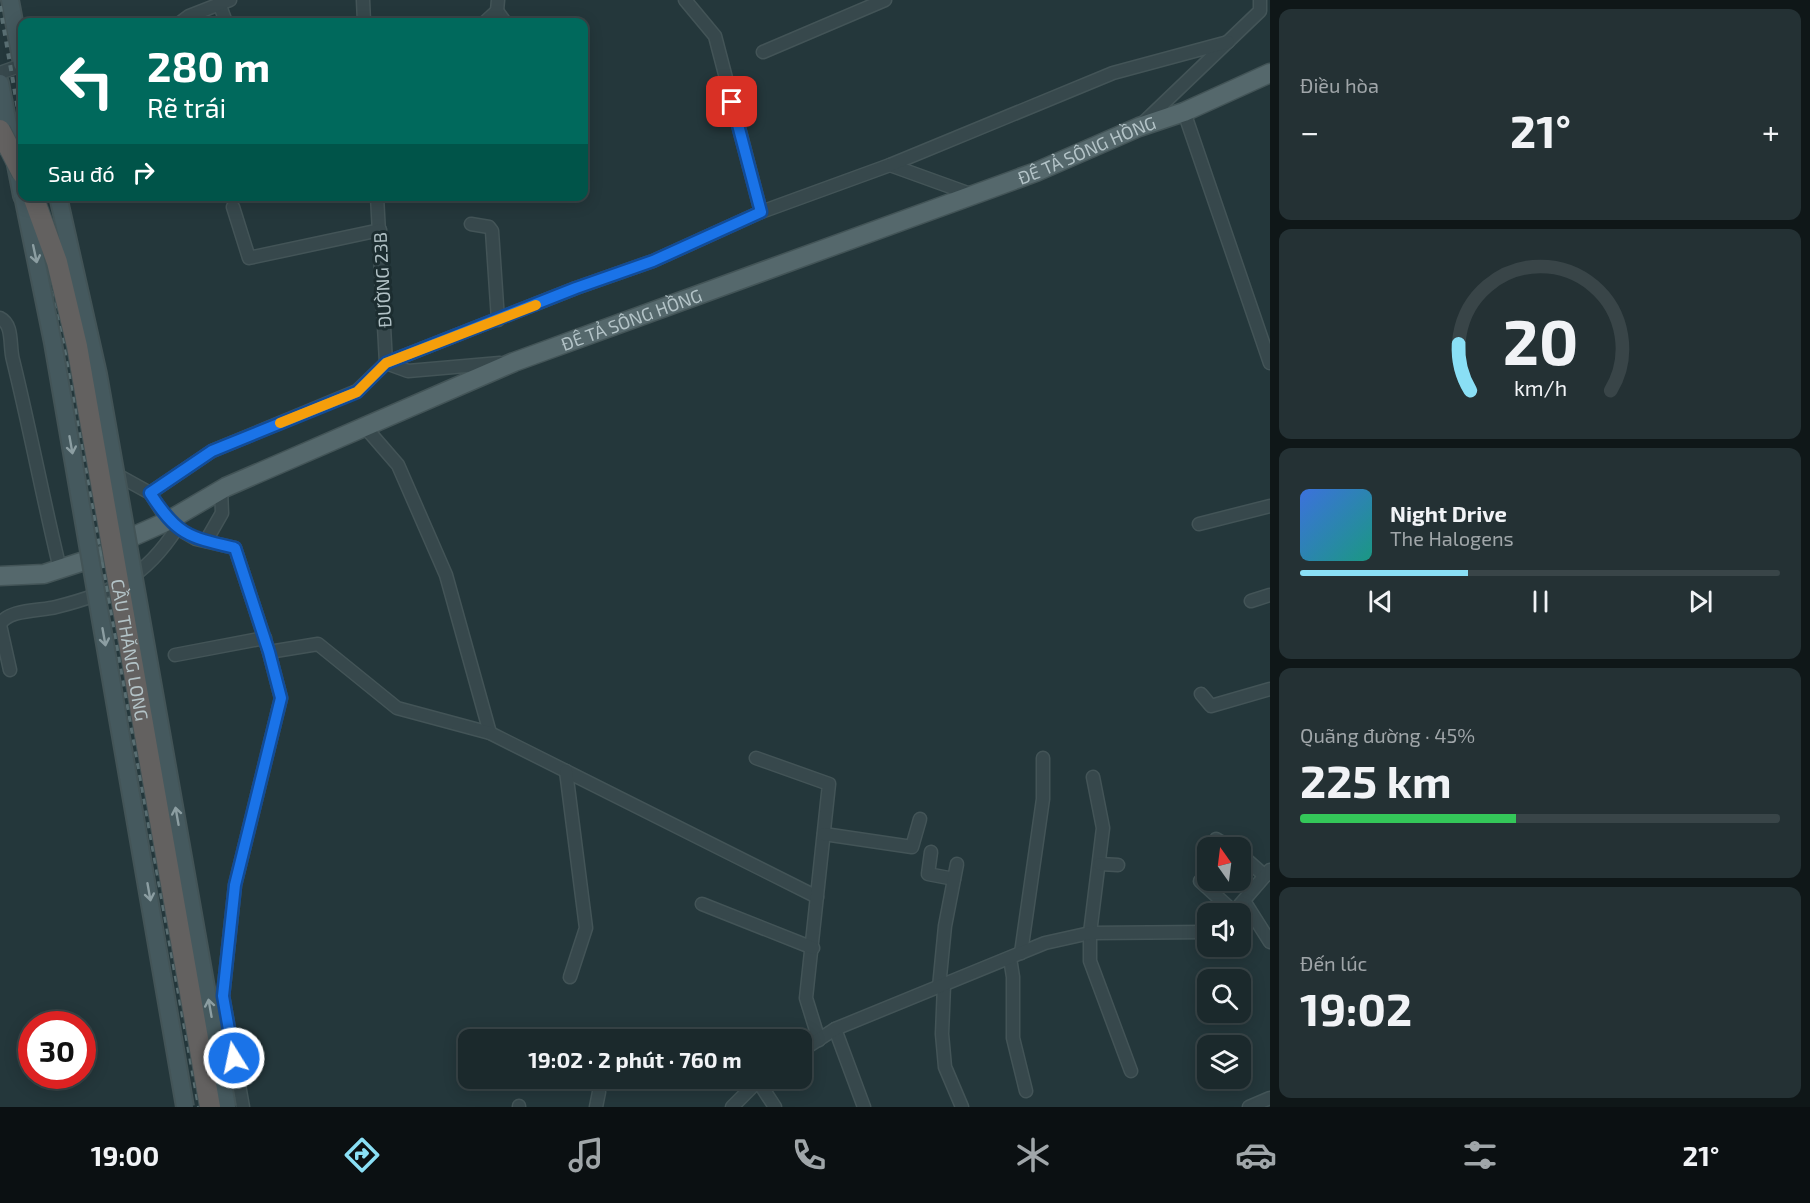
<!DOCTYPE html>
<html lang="vi">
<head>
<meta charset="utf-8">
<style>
  :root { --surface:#1b292c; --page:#243134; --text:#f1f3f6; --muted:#a0a6a9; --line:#394548; --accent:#8adff5 }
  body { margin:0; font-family:"Exo 2",sans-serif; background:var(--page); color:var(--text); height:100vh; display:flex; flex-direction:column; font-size:22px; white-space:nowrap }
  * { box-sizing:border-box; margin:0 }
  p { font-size:20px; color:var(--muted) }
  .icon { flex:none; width:33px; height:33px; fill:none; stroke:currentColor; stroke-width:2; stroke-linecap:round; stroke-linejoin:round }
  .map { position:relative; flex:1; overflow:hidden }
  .drawer { display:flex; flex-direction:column; gap:9px; padding:9px; background:#0f1718; width:540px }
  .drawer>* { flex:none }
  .guide { position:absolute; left:18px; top:18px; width:570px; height:183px; border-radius:12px; box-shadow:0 3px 15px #0003,0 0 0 2px var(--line); background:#00695c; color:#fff; overflow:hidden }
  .needle { width:39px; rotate:346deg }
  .tools { position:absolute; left:1197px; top:837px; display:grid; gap:12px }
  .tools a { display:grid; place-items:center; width:54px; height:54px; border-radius:12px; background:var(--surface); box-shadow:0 3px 15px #0003,0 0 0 2px var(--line); font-size:30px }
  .speed { position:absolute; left:18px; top:1011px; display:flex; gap:12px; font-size:30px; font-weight:700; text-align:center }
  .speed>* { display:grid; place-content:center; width:78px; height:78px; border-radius:50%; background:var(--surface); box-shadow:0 3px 15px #0003,0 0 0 2px var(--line); line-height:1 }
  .speed .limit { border:9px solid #d22; background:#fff; color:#111 }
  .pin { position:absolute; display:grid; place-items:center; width:51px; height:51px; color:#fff; margin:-26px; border-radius:12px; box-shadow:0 3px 9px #0006 }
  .me { position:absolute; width:66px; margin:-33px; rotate:350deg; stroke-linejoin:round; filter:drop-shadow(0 0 4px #0008) }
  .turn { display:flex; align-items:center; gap:21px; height:126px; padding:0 30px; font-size:27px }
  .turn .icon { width:78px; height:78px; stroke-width:2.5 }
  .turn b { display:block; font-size:42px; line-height:51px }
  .then { display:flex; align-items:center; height:57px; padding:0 30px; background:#0003; gap:12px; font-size:22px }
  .big { font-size:45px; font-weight:700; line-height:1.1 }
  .drawer .tile { flex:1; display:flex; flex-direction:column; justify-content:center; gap:9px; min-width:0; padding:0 21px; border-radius:12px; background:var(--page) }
  .drawer .dial { align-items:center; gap:0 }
  .dial svg { height:156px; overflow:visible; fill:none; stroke:var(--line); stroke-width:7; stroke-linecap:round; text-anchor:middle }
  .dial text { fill:var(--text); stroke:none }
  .song { display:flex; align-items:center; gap:18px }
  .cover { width:72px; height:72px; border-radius:9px; background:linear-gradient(135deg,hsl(220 70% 55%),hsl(170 70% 35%)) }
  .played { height:6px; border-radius:3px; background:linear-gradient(90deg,var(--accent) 35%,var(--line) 35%) }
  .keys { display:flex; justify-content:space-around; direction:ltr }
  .heat { display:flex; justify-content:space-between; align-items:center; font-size:33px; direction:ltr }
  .charge { height:9px; border-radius:4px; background:linear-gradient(90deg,#34c759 45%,var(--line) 0) }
  .trip { position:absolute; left:458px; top:1029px; width:354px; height:60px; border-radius:12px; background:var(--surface); box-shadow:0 3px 15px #0003,0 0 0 2px var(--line); font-weight:700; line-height:60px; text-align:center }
  .menu { display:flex; height:96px; justify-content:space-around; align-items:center; background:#0b1012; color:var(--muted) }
  .menu .icon { width:42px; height:42px }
  .menu .current { color:var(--accent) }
  .menu b { font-size:27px; color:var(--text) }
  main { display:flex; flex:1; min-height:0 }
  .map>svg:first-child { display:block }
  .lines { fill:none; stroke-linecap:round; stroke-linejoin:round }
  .minor-casing { stroke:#435457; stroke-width:15 }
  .secondary-casing { stroke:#435457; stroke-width:20 }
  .primary-casing { stroke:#435457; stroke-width:21 }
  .minor { stroke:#37484c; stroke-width:12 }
  .secondary { stroke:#45595e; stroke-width:16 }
  .primary { stroke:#55686c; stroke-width:18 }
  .rail { stroke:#596e72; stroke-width:4; stroke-dasharray:6 6; stroke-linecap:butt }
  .secondary-bridge-casing { stroke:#435457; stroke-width:20; stroke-linecap:butt }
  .trunk-bridge-casing { stroke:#425356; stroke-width:22; stroke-linecap:butt }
  .secondary-bridge { stroke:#45595e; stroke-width:16 }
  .trunk-bridge { stroke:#636160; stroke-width:20 }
  .oneway { stroke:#8c9ea2 }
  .route-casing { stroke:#114b97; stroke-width:15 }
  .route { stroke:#1a73e8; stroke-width:10 }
  .slow { stroke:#f59e0b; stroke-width:10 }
  .labels { text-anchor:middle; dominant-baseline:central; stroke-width:6; stroke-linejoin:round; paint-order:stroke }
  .street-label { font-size:18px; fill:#b3c3c7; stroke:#1c2d30 }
</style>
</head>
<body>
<main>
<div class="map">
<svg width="1270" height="1107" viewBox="0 0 1270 1107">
  <rect width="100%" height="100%" fill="#24373b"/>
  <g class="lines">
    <defs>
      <g id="minor">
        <path d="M363,0L364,22"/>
        <path d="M685,0L715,36L761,212"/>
        <path d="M219,3L226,22"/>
        <path d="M497,11L505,22"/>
        <path d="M181,22L189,16L230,0"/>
        <path d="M485,22L497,11L498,0"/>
        <path d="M763,52L885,0"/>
        <path d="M0,73L22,65"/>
        <path d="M1184,112L1270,363"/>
        <path d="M1143,123L1260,11V0"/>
        <path d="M890,165L973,195"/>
        <path d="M377,196L386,363"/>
        <path d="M233,207L249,258L380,230"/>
        <path d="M471,224L489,227L492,231L498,320"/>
        <path d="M0,318C14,325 9,346 13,360C30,429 43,499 60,569"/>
        <path d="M386,363L408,371L500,363"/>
        <path d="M365,427L398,465L446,575L490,733"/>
        <path d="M112,472L150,493L168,521L177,528L196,539L235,548L269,652L281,698L235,885L223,996L243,1107"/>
        <path d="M150,493L212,451L357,391L386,363L576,288L653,261L761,212L890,165L1113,73L1228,42"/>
        <path d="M1199,524L1270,506"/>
        <path d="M206,541L222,513L221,489"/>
        <path d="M1251,601L1270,595"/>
        <path d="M269,652L318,644L397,708L490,733L817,897"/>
        <path d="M175,655L265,638"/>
        <path d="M10,670L0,625C7,609 41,611 56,607C112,593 145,578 177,528"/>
        <path d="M1201,694L1211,706L1270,689"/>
        <path d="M756,758L829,784L806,998L819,1040"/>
        <path d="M566,771L586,928L570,977"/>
        <path d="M1093,777L1103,828L1090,933V961L1131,1071"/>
        <path d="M824,834L912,847L920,819"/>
        <path d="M1216,839L1231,848"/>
        <path d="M931,852L928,874L954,879"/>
        <path d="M1240,854L1265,876"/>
        <path d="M1100,864L1118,865"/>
        <path d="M1200,881L1234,912"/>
        <path d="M1244,901L1270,942"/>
        <path d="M702,904L813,948"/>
        <path d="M1232,914L1270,870"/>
        <path d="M1021,953L1043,799V758"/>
        <path d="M1010,958L1013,977V1038L1026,1091"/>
        <path d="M944,985L942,1034L945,1067L962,1107"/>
        <path d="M939,987L945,926L957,864"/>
        <path d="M835,1029L864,1107"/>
        <path d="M801,1051L835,1029L1045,943L1090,933L1208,932"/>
        <path d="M758,1081L775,1107"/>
        <path d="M519,1106V1107"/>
        <path d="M596,1107L599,1092"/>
        <path d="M732,1107L761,1078"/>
        <path d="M1249,1107L1270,1098"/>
      </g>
      <g id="secondary">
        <path d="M10,0L22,64"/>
        <path d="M0,83L22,196"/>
      </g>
      <g id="primary">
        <path id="s1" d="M0,576L44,574L109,553L125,540L168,521L226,487L514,362L1036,172L1139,127L1184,112L1270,73"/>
      </g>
    </defs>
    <use href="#minor" class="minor-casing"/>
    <use href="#secondary" class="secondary-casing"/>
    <use href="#primary" class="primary-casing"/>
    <use href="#minor" class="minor"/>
    <use href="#secondary" class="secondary"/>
    <use href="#primary" class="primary"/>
    <g class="rail">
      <path d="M0,6L22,133"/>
      <path d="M37,196L199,1107"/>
    </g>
    <defs>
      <g id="secondary-bridge">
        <path d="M23,196L53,343L185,1107"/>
        <path d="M58,196L98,374L227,1107"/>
      </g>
      <g id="trunk-bridge">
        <path d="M0,130L22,173"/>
        <path id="s2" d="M33,196L57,262L77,346L210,1107"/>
      </g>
    </defs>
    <use href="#secondary-bridge" class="secondary-bridge-casing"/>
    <use href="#trunk-bridge" class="trunk-bridge-casing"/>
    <use href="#secondary-bridge" class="secondary-bridge"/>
    <use href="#trunk-bridge" class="trunk-bridge"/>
  </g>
  <defs><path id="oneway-shaft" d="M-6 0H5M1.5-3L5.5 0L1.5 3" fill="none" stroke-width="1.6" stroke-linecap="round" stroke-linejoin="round" transform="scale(1.5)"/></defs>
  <g class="oneway">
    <use href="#oneway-shaft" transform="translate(35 254) rotate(78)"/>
    <use href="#oneway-shaft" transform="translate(71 445) rotate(80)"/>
    <use href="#oneway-shaft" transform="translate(104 637) rotate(80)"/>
    <use href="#oneway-shaft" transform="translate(177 816) rotate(-100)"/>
    <use href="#oneway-shaft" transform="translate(149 892) rotate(80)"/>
    <use href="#oneway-shaft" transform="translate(210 1008) rotate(-100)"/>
  </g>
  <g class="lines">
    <defs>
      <path id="route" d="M234,1058L223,996L235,885L281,698L269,652L235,548C188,537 177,535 150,493L212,451L357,392L386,363L576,288L653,261L761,212L732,102"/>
    </defs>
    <use href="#route" class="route-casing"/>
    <use href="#route" class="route"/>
    <path class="slow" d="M280,423L357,392L386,363L536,305"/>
  </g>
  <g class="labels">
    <g class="street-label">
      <text stroke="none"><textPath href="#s1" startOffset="1172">ĐÊ TẢ SÔNG HỒNG</textPath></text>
      <text transform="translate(382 280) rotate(-93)">ĐƯỜNG 23B</text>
      <text stroke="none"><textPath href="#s1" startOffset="686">ĐÊ TẢ SÔNG HỒNG</textPath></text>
      <text stroke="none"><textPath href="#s2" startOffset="465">CẦU THĂNG LONG</textPath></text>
    </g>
  </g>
</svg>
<div class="tools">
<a><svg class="needle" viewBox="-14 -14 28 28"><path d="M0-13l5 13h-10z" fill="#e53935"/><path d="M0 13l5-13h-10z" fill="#a0a6a9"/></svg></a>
<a><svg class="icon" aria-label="sound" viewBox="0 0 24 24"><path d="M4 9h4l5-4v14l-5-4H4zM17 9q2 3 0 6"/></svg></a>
<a><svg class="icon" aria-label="search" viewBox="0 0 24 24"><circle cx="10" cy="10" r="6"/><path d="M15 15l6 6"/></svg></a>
<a><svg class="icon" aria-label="layers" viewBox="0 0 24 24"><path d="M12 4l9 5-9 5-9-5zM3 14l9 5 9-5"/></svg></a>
</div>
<div class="speed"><div class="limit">30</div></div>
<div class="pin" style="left:732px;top:102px;background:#d93025"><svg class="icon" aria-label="arrive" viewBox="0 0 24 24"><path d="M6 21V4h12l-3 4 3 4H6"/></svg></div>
<svg class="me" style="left:234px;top:1058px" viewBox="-20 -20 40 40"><circle r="17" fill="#1a73e8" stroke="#fff" stroke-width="3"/><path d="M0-11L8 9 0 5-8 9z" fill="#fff"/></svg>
<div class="trip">19:02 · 2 phút · 760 m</div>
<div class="guide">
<div class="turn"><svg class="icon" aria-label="left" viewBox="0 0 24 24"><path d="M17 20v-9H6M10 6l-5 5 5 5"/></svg><div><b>280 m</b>Rẽ trái</div></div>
<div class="then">Sau đó<svg class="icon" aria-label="right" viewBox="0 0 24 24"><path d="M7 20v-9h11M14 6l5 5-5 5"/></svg></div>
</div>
</div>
<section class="drawer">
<div class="tile"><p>Điều hòa</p>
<div class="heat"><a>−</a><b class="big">21°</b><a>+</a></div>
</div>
<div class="tile dial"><svg viewBox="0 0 100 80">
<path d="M14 69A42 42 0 1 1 86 69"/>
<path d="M14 69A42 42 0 0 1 8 45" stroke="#8adff5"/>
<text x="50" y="56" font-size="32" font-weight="700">20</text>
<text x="50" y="72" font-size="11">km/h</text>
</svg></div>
<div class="tile">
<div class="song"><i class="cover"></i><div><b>Night Drive</b><p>The Halogens</p></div></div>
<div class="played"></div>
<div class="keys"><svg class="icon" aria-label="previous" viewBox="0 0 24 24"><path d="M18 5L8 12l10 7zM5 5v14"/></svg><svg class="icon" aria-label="pause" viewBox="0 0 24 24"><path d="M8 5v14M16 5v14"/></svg><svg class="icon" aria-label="next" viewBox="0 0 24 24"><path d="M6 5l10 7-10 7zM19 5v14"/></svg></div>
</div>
<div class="tile"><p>Quãng đường · 45%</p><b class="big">225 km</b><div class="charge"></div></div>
<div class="tile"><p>Đến lúc</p><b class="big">19:02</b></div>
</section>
</main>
<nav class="menu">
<b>19:00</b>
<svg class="icon current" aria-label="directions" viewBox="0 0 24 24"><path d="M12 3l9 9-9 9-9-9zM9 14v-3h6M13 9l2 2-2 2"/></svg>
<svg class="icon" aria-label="music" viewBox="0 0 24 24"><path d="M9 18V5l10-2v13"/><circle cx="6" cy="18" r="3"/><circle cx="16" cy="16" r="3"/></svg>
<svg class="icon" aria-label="phone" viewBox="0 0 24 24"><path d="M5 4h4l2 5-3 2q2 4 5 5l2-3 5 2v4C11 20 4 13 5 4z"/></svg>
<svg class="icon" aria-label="climate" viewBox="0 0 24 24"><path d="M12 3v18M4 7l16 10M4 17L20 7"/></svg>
<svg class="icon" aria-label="car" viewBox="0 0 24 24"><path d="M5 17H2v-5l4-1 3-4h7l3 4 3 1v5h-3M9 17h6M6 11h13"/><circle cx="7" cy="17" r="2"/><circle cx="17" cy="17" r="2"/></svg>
<svg class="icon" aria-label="filters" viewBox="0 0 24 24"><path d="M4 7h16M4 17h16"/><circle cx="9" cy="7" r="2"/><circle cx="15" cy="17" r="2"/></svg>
<b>21°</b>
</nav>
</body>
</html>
